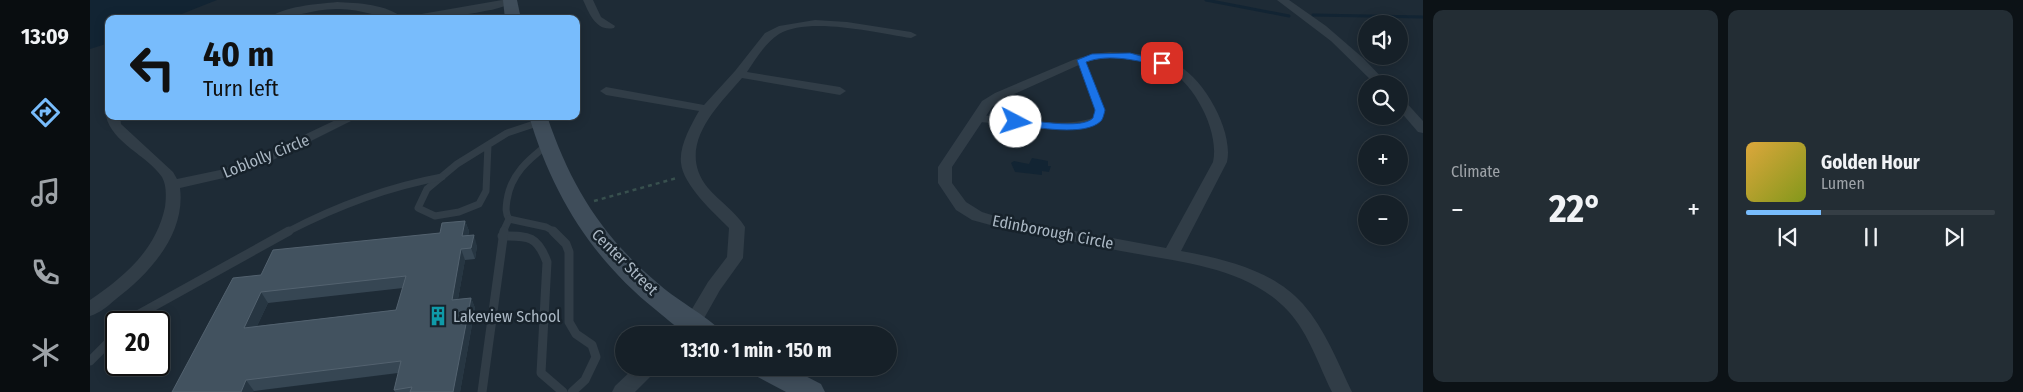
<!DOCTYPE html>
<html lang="en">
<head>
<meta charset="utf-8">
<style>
  :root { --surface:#162028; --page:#232d34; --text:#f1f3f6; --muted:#9ea3a8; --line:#353e45; --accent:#78bcfc }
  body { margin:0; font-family:"Fira Sans Condensed",sans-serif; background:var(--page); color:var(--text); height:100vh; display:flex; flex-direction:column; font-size:19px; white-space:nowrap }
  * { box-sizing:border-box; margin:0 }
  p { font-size:16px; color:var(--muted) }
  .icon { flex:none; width:28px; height:28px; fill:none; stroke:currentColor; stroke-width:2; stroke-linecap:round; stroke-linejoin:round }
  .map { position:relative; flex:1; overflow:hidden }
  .drawer { display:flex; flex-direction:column; gap:10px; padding:10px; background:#0c1216; width:600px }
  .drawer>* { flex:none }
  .top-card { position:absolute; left:15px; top:15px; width:475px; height:105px; border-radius:10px; box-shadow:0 2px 12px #0003,0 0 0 1px var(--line); background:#78bcfc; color:#111; overflow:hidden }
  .tools { position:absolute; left:1268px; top:15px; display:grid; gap:10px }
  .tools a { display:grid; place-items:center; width:50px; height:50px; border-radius:50%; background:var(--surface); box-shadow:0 2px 12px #0003,0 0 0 1px var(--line); font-size:25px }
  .speed { position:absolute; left:15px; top:311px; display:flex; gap:10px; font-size:25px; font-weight:700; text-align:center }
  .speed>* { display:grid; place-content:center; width:65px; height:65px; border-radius:50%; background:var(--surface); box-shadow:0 2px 12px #0003,0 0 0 1px var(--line); line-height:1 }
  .speed .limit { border:2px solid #111; border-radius:8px; background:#fff; color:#111 }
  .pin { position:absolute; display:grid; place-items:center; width:42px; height:42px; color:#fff; margin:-21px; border-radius:10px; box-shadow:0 2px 8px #0006 }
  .me { position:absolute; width:55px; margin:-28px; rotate:95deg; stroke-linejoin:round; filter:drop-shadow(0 0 4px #0008) }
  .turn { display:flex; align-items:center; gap:18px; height:105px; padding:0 15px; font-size:22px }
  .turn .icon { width:65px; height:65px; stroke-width:2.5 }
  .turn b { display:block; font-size:35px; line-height:42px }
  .big { font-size:38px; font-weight:700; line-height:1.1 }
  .drawer .card { flex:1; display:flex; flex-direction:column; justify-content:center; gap:8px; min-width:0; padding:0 18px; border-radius:10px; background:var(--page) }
  .song { display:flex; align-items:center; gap:15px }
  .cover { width:60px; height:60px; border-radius:8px; background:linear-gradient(135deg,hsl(40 70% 55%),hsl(70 70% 35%)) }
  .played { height:5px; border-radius:2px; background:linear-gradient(90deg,var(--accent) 30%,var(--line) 30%) }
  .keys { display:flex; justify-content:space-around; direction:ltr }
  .heat { display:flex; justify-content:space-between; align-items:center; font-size:28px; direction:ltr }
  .drawer .tiles { flex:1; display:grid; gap:10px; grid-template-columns:repeat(2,1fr) }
  .trip { position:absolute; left:525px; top:326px; width:282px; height:50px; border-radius:25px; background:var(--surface); box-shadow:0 2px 12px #0003,0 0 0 1px var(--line); font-weight:700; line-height:50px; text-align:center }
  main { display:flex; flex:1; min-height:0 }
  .dock { display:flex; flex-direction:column; width:90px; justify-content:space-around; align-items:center; background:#090d10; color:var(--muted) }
  .dock .icon { width:35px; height:35px }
  .dock .selected { color:var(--accent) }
  .dock b { font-size:22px; color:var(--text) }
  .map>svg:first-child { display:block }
  .water { fill:#122433 }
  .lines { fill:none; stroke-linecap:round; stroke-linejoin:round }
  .stream { stroke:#122433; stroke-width:3 }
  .path { stroke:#38504e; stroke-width:2.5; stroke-dasharray:4 4; stroke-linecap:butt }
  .lane-far2 { stroke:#313d47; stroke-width:5.5 }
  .lane-far1 { stroke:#313d47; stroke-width:7 }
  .lane { stroke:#313d47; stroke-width:9 }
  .street { fill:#313d47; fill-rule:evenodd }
  .secondary { fill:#3f4d5a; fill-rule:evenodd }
  .wall { fill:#364653; fill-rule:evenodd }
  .shaded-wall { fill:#273642 }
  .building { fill:#42525f; stroke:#53626f; fill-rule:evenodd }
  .route { fill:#1a73e8; stroke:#114b97 }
  .labels { text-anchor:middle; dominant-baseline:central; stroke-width:5; stroke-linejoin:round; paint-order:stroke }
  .street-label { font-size:16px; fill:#abb8c4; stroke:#17222b }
  .poi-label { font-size:16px; fill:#abb8c4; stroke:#17222b; text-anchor:start }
</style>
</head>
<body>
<main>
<nav class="dock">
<b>13:09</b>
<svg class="icon selected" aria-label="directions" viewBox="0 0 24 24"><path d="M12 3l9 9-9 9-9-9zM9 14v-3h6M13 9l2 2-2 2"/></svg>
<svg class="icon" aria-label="music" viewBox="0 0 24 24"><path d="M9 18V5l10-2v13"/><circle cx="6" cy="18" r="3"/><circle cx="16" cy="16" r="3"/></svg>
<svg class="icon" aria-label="phone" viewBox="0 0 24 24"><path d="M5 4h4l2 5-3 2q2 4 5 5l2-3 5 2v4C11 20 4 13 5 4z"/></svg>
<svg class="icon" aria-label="climate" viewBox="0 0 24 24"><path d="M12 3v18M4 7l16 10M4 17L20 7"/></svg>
</nav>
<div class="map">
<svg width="1333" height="392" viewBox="0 0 1333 392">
  <rect width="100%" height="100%" fill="#1e2b36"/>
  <g class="water">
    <path d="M0,0H127L79,19H19V43L0,49Z"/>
    <path d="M942,158L958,161V166H961L959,172L952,171V175L925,172L921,163L924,161L939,164Z"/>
  </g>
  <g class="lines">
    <g class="stream">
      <path d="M1116,0L1199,16"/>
      <path d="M1223,15L1333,17"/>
    </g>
    <path class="path" d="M504,201L587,178"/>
    <path class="lane-far2" d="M991,60L1008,104"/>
    <g class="lane-far1">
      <path d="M887,118C919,121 981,134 1008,119L1010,110L1007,103"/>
      <path d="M398,145L396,191L389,204L369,212L345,216L328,208L337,189L367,164L417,133L450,122"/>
      <path d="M457,145C438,160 421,174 417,200C416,207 415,213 419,219L456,227L465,232"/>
      <path d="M197,232C247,206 297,187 352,177"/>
      <path d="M413,232L419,219"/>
    </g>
    <g class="lane">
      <path d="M463,231L476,244L479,252V322L486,334L502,345L506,357L495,380L482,392"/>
      <path d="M412,236C438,236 447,235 457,262L451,373L473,392"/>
      <path d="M39,322L44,317L199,231"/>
      <path d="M0,361L26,335"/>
      <path d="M392,392L414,231"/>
    </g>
    <g class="street">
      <path d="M412,0H427C413,13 336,19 315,19L320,16Z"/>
      <path d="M493,0H503L511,17L525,26L524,28C506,32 499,13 493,0Z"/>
      <path d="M1187,0H1199L1236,26L1273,58L1298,84H1285L1241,41Z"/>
      <path d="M247,2C267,3 298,4 314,19C291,19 270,8 246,9C222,9 201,19 178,19C192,6 228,4 247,2Z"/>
      <path d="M725,20L757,22L821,32L827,35L821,38C787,33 719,16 689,34C675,43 666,59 657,72L750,87L756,91L750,95L652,78C626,108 585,147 618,188C629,201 646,212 655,227L653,258L630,290L608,329L601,335H580L582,330L596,319L618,282L637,257L639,228C624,213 593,185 591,163C589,146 601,125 609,111L516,95L510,91L516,87L614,105L645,71L675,33L689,26Z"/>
      <path d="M1020,52C1041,53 1064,54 1084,63C1113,76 1144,131 1137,162L1091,251C1134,259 1183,270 1213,304C1235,329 1248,363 1262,392H1242C1229,366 1219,334 1199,312C1157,266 1088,262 1031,251C989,243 946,234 904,226L882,220L866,210L848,183V167L892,101L905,93L983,60L1002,54ZM1020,58C1038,59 1057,60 1074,67C1103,80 1130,131 1123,162L1076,248L905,216L892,212L876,202L862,183V167L902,107L913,99L991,64L1004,60Z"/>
      <path d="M1309,98L1313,99L1333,121V133L1328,132L1309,110Z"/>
      <path d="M18,113L19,116H30L31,124L83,172L87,179L130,170L159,161L254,116H271L169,167L138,177L90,188C96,234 59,274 26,299C18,306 10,313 0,316V300C34,277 66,250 75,207C76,198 77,186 72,177C57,155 22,143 16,116Z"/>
      <path d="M544,368H566L563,374L545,392H522L525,386Z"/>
    </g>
    <g class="secondary">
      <path d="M413,0H427L431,19H415Z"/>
      <path d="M439,116H457C481,187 513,238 571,286C585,299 627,322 634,335C624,335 609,338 600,334C588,330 576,318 566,310C502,259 462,194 439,116Z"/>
      <path d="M662,368H700L731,384L735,392H696L666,376Z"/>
    </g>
  </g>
  <path class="wall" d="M375,221L379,231L378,236L387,246L385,259L375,260L368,299L381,298L385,308L370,392H305L304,390L308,373L164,391L82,392L171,275L350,233ZM313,288L306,310L167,326L178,303Z"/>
  <g class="shaded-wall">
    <path d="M375,221L379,231L376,247L372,236Z"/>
    <path d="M384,235L387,246L385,259L381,248Z"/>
    <path d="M371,249L375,260L366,310L362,300Z"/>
    <path d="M171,292L178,303L161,339L154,328Z"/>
    <path d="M381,298L385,308L370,392H363Z"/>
    <path d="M156,380L164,391L163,392H151Z"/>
  </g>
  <path class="building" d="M375,221L372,236L384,235L381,248L371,249L362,300L381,298L363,392H320L322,387L304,390L311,361L156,380L151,392H82L143,278L171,275L183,250L350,233L352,223ZM316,276L306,310L154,328L171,292Z"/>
  <path class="route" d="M1040,53L1076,63L1072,66C1048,61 1020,53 996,62L1015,110C1014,114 1013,119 1011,121C995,137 946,127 926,125L921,122L926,119C941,120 992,130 1003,118C1003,117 1005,111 1005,110L987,60L1002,54Z"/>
  <defs>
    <symbol id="building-bare" viewBox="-9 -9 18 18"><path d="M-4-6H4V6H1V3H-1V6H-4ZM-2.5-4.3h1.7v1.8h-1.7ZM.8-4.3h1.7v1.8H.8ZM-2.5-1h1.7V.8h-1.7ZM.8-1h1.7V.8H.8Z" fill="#0f9aa8" stroke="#17222b" stroke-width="2.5" paint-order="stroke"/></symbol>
  </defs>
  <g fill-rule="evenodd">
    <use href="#building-bare" x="334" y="302" width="28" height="28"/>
  </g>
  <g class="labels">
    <g class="street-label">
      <text transform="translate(176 156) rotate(-22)">Loblolly Circle</text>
      <text transform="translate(963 232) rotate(11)">Edinborough Circle</text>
      <text transform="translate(535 262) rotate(45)">Center Street</text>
    </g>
    <g class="poi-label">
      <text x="363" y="316">Lakeview School</text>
    </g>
  </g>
</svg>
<div class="tools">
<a><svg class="icon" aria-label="sound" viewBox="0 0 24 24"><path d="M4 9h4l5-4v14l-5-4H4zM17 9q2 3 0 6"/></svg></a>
<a><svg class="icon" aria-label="search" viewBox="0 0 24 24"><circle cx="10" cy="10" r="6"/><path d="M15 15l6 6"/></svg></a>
<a>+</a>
<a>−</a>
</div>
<div class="speed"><div class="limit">20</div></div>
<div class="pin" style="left:1072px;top:63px;background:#d93025"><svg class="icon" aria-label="arrive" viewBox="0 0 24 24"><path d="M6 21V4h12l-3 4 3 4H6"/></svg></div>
<svg class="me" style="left:926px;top:122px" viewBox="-20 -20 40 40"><circle r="19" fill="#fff"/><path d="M0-13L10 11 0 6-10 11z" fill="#1a73e8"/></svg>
<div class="trip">13:10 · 1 min · 150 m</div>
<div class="top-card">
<div class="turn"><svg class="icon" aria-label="left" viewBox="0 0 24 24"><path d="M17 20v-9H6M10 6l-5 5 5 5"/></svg><div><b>40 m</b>Turn left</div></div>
</div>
</div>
<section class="drawer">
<div class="tiles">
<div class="card"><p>Climate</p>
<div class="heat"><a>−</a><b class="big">22°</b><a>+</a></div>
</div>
<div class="card">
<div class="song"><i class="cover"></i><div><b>Golden Hour</b><p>Lumen</p></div></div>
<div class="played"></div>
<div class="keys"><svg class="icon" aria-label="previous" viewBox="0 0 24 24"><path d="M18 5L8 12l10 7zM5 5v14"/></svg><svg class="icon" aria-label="pause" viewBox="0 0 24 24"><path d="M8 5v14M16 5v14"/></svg><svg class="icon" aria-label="next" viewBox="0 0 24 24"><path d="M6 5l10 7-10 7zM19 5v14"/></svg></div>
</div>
</div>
</section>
</main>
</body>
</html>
